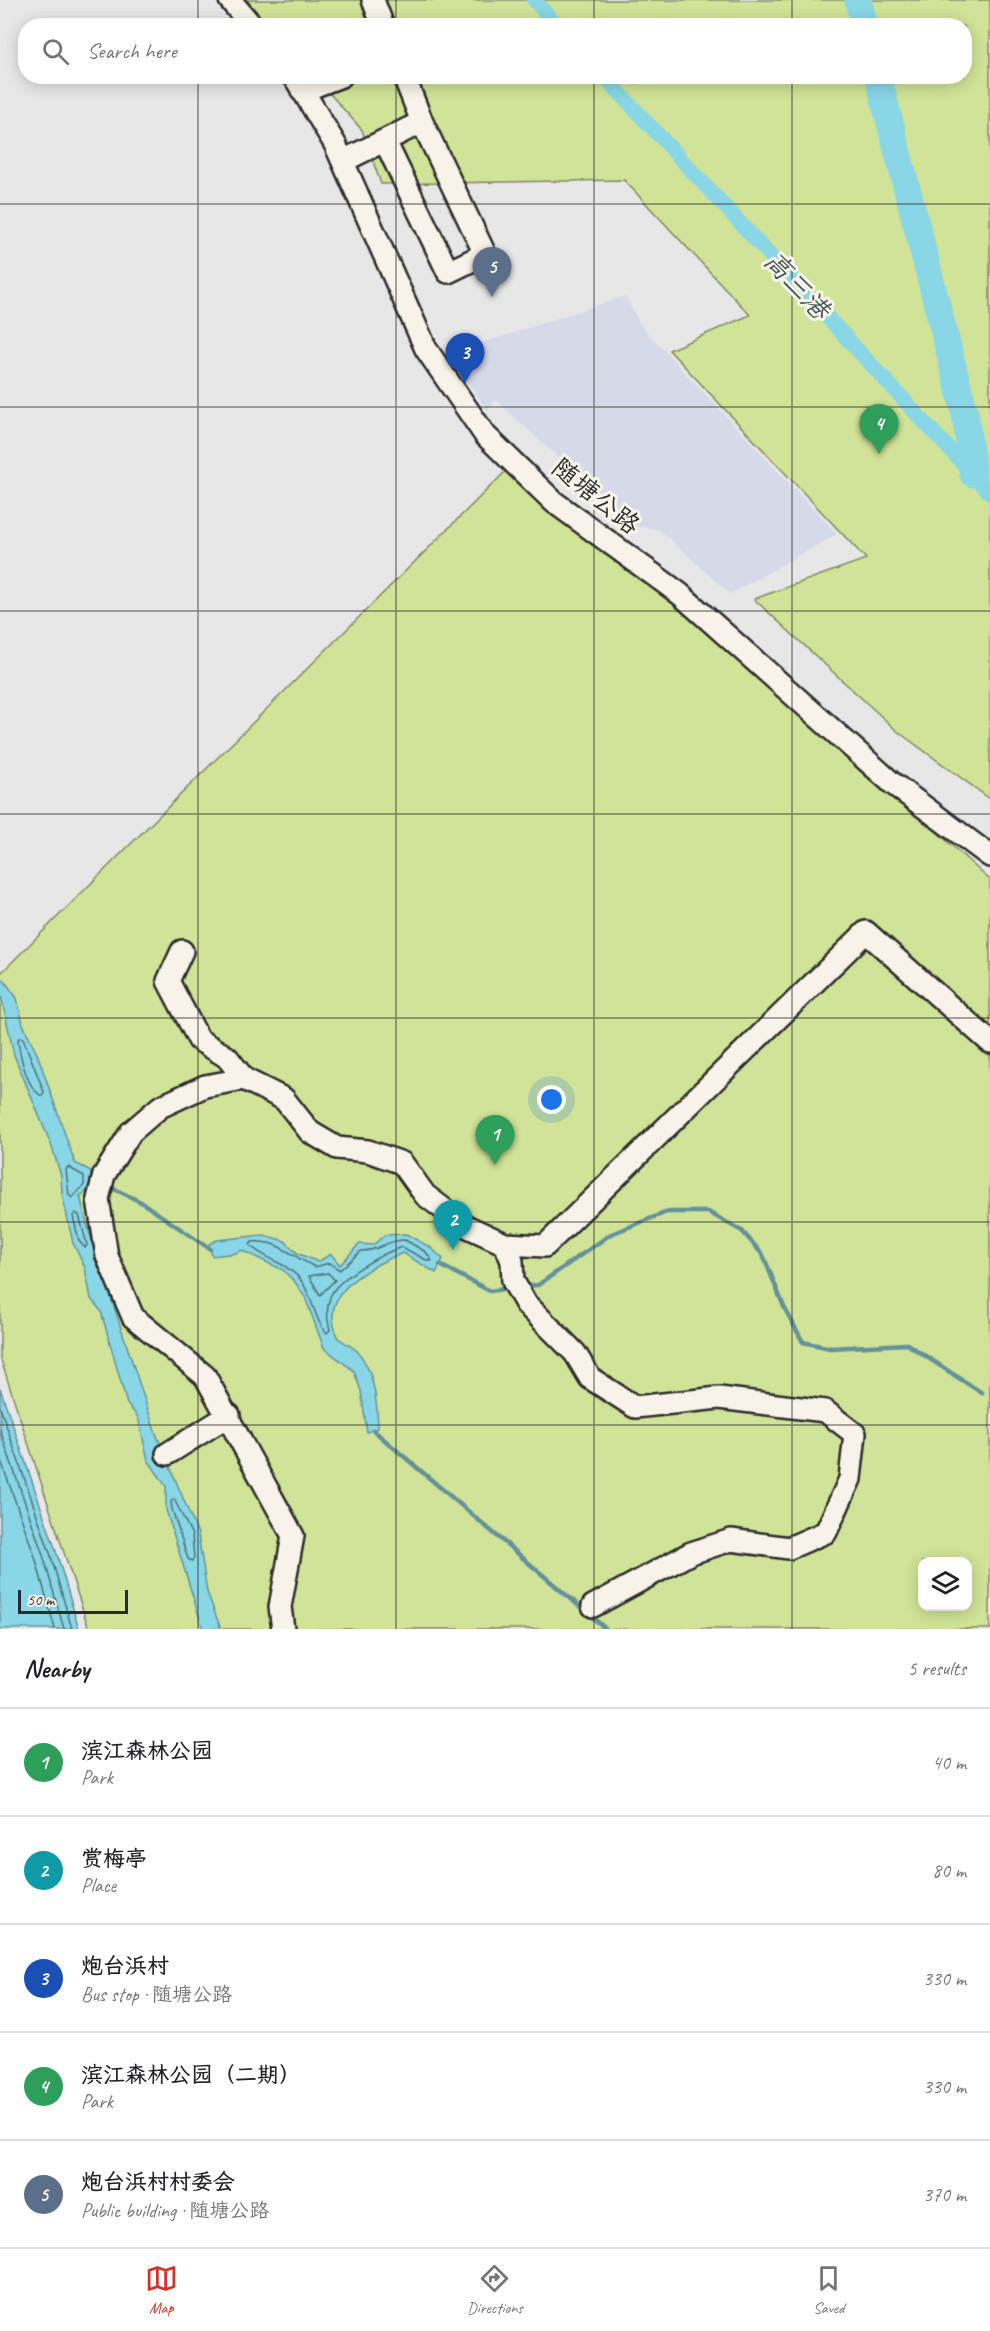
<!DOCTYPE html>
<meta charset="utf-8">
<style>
:root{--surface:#fff;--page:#f6f6f6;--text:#202124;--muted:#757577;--line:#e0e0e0;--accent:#d93025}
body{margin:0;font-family:Caveat,"LXGW WenKai TC",sans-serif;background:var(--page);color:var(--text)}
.controls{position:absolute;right:18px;bottom:18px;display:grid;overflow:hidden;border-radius:12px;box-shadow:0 3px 15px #0003}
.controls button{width:54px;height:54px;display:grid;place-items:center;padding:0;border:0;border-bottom:2px solid var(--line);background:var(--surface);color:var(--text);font:30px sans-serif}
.scale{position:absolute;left:18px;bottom:15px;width:110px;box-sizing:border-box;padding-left:6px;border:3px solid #2b2b2b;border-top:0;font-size:16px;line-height:21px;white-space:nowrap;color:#2b2b2b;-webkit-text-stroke:4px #f7f3e8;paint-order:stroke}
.you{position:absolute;left:552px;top:1100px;width:21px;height:21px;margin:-15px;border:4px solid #fff;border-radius:50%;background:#1a73e8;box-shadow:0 0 0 9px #1a73e833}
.badge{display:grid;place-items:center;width:39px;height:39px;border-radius:50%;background:var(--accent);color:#fff;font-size:20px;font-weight:700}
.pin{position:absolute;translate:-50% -50px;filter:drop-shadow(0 2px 3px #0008)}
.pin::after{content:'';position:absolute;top:32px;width:21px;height:18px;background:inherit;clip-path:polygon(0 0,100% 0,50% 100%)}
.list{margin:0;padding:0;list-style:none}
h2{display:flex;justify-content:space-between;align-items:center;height:78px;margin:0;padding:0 24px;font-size:26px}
h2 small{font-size:20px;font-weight:400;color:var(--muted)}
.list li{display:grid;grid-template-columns:39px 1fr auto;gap:18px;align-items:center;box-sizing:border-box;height:108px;padding:0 24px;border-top:2px solid var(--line)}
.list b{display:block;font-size:22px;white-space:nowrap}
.list p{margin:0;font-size:20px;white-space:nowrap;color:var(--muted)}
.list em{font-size:20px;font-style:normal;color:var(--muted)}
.icon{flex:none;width:33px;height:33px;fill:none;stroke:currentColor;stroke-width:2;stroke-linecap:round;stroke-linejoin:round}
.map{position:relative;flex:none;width:990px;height:1629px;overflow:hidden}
.search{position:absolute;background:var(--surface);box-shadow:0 3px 15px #0003;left:18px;right:18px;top:18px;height:66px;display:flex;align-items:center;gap:15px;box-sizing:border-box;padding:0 21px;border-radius:24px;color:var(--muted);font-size:22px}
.sheet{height:618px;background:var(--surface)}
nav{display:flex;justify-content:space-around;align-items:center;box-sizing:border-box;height:84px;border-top:2px solid var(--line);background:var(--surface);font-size:16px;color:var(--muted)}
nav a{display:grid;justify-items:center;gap:3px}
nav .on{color:var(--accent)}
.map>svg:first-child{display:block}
.built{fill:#d6d9e8}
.green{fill:#d1e397;stroke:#7e8761;stroke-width:1.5;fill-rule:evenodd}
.water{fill:#88d6e6;stroke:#63929b;stroke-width:1.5}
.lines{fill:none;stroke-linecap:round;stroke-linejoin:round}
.shore{stroke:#506f76;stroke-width:1.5}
.stream{stroke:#63929b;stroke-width:4.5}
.canal{stroke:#88d6e6;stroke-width:15}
.river{stroke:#88d6e6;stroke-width:27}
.minor-casing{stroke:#2b2b2b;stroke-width:26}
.minor{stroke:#f7f3e8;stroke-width:21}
.grid{fill:none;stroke:#2b2b2b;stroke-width:1.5;stroke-opacity:0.55}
.labels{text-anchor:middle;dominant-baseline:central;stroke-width:6;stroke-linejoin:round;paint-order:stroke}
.street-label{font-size:26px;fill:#2b2b2b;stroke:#f7f3e8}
.water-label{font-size:27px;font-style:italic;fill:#42565a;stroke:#f7f3e8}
</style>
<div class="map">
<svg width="990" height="1629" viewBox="0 0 990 1629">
<rect width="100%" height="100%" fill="#e8e7e8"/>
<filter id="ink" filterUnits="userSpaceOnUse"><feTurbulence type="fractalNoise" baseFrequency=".0167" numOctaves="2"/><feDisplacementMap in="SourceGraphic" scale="12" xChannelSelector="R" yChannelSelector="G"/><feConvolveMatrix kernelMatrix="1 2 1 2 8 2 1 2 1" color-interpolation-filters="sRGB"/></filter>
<g filter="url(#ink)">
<!-- built -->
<path class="built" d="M 625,296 L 641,326 L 837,534 L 730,594 L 660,530 L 631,525 L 496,400 L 488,411 L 448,354 Z"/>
<!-- green -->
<path class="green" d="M 247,0 L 990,0 L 990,799 L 897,731 L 754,599 L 866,559 L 669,350 L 750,315 L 624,180 L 381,184 L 362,130 L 315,77 L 964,76 L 964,26 L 269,26 Z
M 509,468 L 630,555 L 990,880 L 990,1629 L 89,1629 L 0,1357 L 0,974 ZM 922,1562 L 968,1562 L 968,1606 L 922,1606 Z"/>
<!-- water -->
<path class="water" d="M 3,979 L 17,998 L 23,1024 L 38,1056 L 75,1163 L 91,1171 L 90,1189 L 80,1196 L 88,1228 L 155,1431 L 198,1534 L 207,1592 L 221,1629 L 203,1629 L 166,1510 L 166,1486 L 148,1460 L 138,1417 L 127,1404 L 101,1311 L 91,1299 L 85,1268 L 73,1243 L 62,1194 L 61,1176 L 52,1147 L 14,1055 L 0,991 L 0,980 Z
M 406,1234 L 430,1247 L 443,1259 L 436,1273 L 403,1253 C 379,1262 333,1285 333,1315 C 332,1322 336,1330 337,1337 C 343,1342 352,1346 357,1351 C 375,1371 377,1403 378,1428 L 367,1432 L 361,1391 L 354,1371 L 324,1348 L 305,1297 L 295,1282 L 283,1270 L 241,1250 L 237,1253 L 212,1256 L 209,1244 L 217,1240 L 264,1235 L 285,1241 L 297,1253 L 318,1262 L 331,1254 L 340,1265 L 359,1244 L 373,1245 L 385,1235 Z
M 0,1388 L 56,1551 L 79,1629 L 0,1629 Z"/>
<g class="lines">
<!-- shore -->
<path class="shore" d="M 20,1037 L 23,1038 L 44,1092 L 42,1096 C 27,1089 20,1056 18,1040 Z
M 68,1167 L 84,1176 L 84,1185 L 72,1198 L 69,1195 L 66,1170 Z
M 75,1213 L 79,1215 L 87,1245 L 85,1248 L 79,1241 L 73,1216 Z
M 405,1240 L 426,1252 L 432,1261 L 428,1261 L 402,1247 C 383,1253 337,1278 330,1297 C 326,1309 327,1318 330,1330 L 327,1333 C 315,1323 312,1293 300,1279 C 286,1262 262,1258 250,1245 L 252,1242 C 280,1240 292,1257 315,1267 L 329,1263 L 340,1270 L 361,1251 C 382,1251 384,1240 405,1240 Z
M 328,1273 L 335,1280 L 320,1295 L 309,1276 Z
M 0,1407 L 50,1553 L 72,1629
M 0,1430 L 43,1555 L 64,1629
M 0,1458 L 35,1557 L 55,1629
M 174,1499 L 192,1535 L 194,1558 L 192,1561 L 188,1559 L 172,1509 L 171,1501 Z"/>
<!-- stream -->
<path class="stream" d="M 108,1186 L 141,1202 L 210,1249
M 440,1265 L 490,1291 L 510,1288
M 525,1286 L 538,1285 L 611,1234 L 667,1212 L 708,1212 L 742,1231 L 763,1255 L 784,1307 L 803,1342 L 830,1348 L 907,1344 L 982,1393
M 373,1430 L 606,1629"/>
<!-- canal -->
<path class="canal" d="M 534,0 L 557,26
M 604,76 L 990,493"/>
<!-- river -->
<path class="river" d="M 858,0 L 865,26
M 878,76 L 965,413 L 973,474"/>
<!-- minor casing -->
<g class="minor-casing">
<path id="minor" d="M 230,0 L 252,26
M 373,0 L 383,26
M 294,76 L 335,144 L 426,349 L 485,435 L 554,502 L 680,594 L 892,783 L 990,856
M 404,76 L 422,122
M 302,91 L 341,76
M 343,161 L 422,122 L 485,254 L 448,272 L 385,141
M 182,951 L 168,981 L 199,1040 L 227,1057 L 244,1079
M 505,1244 L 545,1246 L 866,932 L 990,1042
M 167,1454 L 229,1415
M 283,1629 L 280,1607 L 293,1536 L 205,1376 L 133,1317 L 107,1256 L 98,1199 L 104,1175 L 131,1132 L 160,1107 L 205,1086 L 244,1079 L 284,1099 L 310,1132 L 337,1148 L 368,1151 L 402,1163 L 425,1195 L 466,1226 L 505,1244 L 512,1261 L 513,1281 L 526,1304 L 575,1353 L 590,1378 L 635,1407 L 719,1398 L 825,1411 L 855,1434 L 850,1479 L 826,1532 L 789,1548 L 731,1540 L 691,1553 L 593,1606"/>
</g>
<!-- minor -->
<use href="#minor" class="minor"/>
</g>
</g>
<!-- grid -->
<path class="grid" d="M 198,0 L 198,26M 396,0 L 396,26M 594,0 L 594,26M 792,0 L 792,26M 198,76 L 198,1629M 396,76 L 396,1629M 594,76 L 594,1629M 792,76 L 792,1629M 0,204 L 990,204M 0,407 L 990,407M 0,611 L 990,611M 0,814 L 990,814M 0,1018 L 990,1018M 0,1222 L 990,1222M 0,1425 L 990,1425"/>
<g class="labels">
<!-- street labels -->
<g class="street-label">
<text transform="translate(596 496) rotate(39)">随塘公路</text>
</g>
<!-- water labels -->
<g class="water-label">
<text transform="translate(797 285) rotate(47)">高三港</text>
</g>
</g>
</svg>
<div class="controls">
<button><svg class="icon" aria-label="layers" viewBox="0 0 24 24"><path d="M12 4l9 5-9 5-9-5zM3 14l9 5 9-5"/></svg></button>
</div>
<div class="scale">50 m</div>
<div class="you"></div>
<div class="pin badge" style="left:495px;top:1165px;background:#2e9e5b">1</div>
<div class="pin badge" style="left:453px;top:1250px;background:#0f9aa8">2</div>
<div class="pin badge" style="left:465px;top:383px;background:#1a4fb4">3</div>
<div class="pin badge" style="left:879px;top:454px;background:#2e9e5b">4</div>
<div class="pin badge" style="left:492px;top:297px;background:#5c6f8a">5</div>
<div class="search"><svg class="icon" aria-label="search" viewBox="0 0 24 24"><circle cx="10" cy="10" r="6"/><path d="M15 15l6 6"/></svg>Search here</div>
</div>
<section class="sheet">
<h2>Nearby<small>5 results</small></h2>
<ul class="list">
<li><span class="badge" style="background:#2e9e5b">1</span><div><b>滨江森林公园</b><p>Park</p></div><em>40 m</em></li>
<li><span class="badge" style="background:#0f9aa8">2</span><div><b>赏梅亭</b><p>Place</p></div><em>80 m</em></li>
<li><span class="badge" style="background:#1a4fb4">3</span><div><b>炮台浜村</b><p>Bus stop · 随塘公路</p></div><em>330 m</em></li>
<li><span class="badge" style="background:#2e9e5b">4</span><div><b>滨江森林公园（二期）</b><p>Park</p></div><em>330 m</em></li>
<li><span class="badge" style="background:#5c6f8a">5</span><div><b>炮台浜村村委会</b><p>Public building · 随塘公路</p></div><em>370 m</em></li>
</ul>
</section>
<nav>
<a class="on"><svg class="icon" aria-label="map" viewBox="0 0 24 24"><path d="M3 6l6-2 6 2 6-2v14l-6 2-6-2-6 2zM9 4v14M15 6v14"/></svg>Map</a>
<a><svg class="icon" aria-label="directions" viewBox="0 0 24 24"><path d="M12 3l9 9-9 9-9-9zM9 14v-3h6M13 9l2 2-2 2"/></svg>Directions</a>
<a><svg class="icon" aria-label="saved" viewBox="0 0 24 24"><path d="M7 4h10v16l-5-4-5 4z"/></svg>Saved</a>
</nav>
